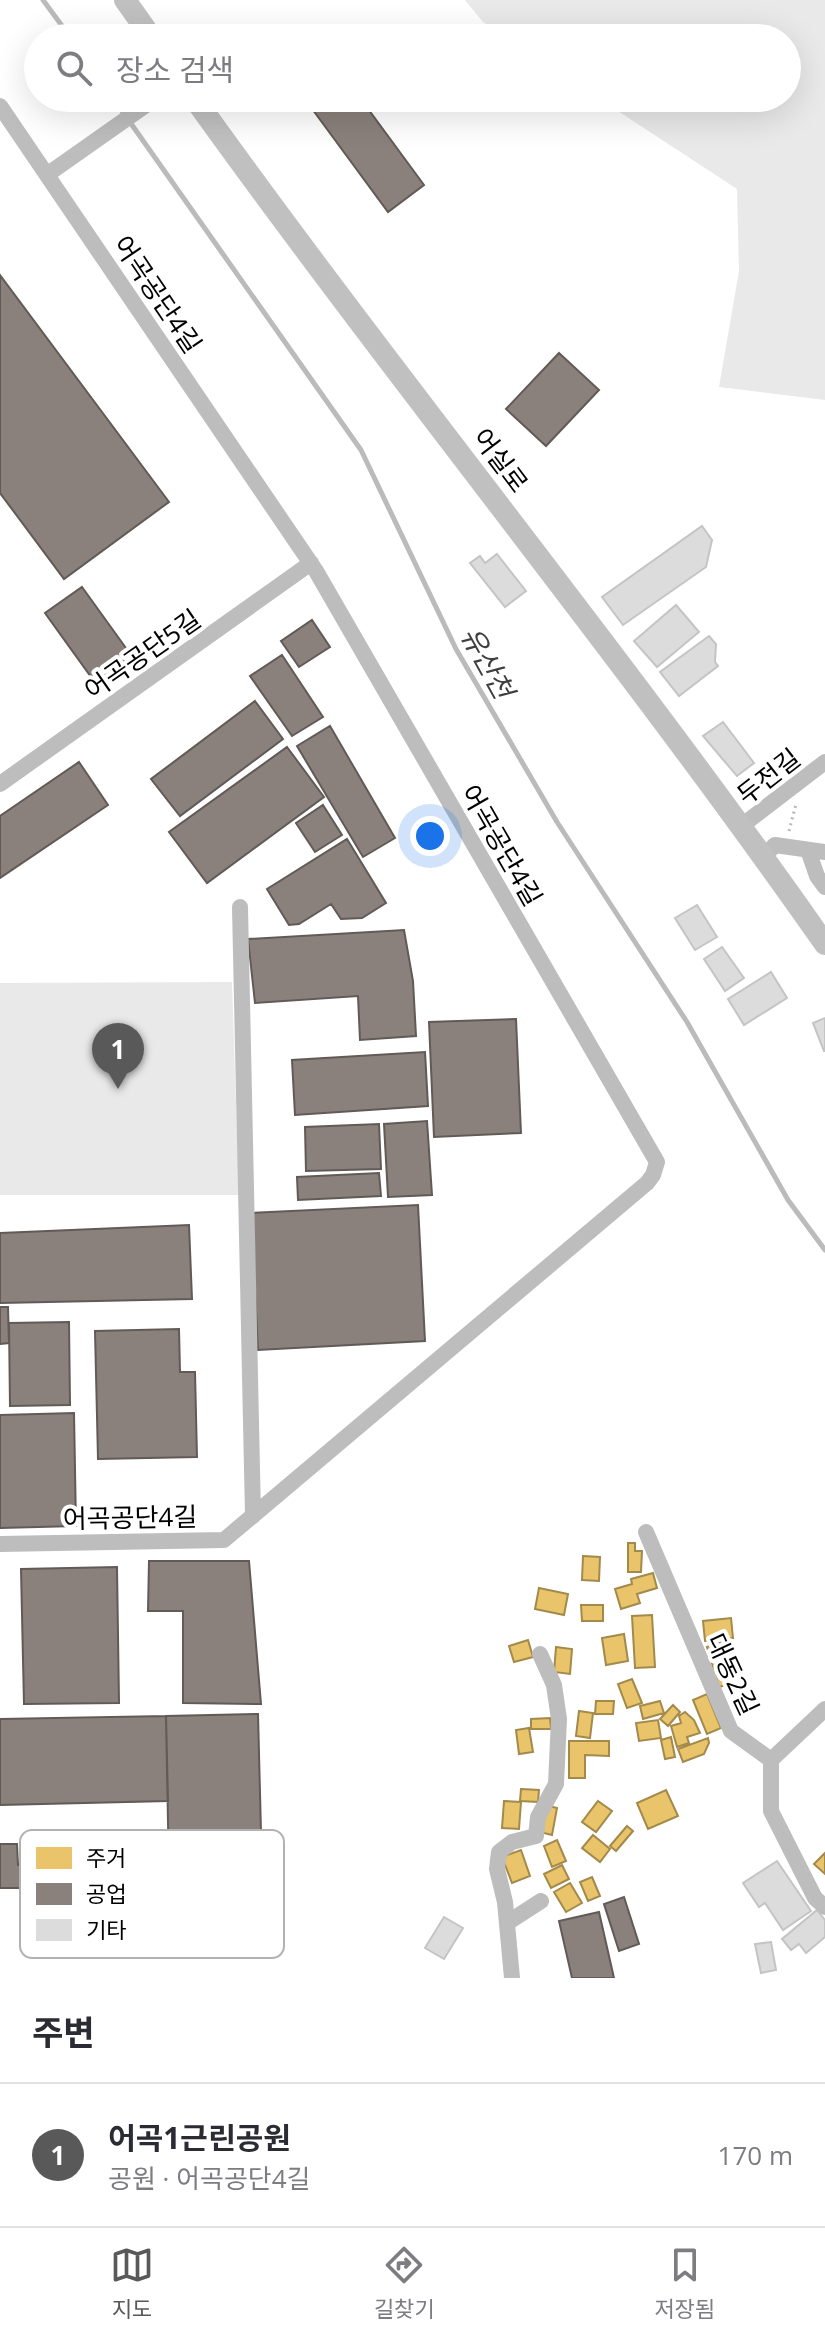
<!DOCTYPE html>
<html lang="ko">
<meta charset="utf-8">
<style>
:root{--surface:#fff;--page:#f2f2f3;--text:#2b2b33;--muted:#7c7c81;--line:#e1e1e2;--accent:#595959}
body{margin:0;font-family:"Open Sans","Noto Sans KR",sans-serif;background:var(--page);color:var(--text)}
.you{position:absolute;left:430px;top:836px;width:28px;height:28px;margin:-20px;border:6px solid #fff;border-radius:50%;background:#1a73e8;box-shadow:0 0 0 12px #1a73e833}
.badge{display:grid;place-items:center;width:52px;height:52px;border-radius:50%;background:var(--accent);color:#fff;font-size:26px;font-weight:700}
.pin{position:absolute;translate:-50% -66px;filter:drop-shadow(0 2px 4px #0008)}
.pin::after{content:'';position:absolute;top:42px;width:28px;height:24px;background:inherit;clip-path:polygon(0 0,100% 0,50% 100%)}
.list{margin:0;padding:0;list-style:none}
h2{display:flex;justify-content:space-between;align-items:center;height:104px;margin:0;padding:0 32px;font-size:34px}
h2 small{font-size:26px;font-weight:400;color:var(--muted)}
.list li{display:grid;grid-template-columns:52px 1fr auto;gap:24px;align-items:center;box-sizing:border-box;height:144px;padding:0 32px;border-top:2px solid var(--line)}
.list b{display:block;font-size:30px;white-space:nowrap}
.list p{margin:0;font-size:26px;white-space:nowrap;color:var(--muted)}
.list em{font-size:26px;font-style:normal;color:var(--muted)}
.icon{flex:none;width:44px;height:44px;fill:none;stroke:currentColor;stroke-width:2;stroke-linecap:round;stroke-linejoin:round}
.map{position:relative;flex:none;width:825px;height:1978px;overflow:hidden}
.search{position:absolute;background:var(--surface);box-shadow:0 8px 32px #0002;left:24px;right:24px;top:24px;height:88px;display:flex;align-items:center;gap:20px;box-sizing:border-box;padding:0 28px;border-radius:44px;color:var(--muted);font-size:30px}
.sheet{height:248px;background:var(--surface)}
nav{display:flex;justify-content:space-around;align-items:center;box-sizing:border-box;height:112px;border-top:2px solid var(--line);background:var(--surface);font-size:22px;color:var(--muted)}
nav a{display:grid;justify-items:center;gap:4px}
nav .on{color:var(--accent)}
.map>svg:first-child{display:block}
.green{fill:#e9e9e9}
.homes{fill:#e9c46a;stroke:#a3894a;stroke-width:2}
.industry{fill:#8a817c;stroke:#615a57;stroke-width:2}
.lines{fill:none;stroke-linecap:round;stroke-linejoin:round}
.stream{stroke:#bbb;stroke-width:5}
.building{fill:#dcdcdc;stroke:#c4c4c4;stroke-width:2}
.path{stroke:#b8b8b8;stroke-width:3;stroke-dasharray:2 4;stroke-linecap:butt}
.minor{stroke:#bdbdbd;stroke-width:16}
.secondary{stroke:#c0c0c0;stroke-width:22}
.labels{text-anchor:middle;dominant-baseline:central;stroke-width:8;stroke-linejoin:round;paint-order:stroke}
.street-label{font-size:26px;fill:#000;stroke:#fff}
.water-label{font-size:28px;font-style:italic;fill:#3f3f3f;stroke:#fff}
.key{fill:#fff;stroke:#b2b2b2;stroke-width:2}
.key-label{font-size:22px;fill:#000}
</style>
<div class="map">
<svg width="825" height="1978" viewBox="0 0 825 1978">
<rect width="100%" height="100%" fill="#fff"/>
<!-- green -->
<path class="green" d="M 465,0 L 825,0 L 825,400 L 719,387 L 739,271 L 737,189 L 598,98 L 787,98 L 787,38 L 508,38 L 483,22 Z
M 232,982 L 239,1195 L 0,1195 L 0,983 Z"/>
<!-- homes -->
<path class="homes" d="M 628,1543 L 635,1543 L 635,1551 L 642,1551 L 641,1572 L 628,1572 Z
M 583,1556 L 600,1557 L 599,1581 L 582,1580 Z
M 653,1573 L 657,1588 L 637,1594 L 640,1603 L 621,1609 L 615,1589 L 632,1584 L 631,1579 Z
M 539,1588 L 568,1594 L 564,1615 L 535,1609 Z
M 581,1605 L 603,1605 L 603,1621 L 582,1621 Z
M 652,1615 L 655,1667 L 635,1668 L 632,1616 Z
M 731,1618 L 733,1638 L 705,1641 L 703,1621 Z
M 624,1634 L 628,1661 L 606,1665 L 602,1638 Z
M 528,1640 L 533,1657 L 514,1662 L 509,1646 Z
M 729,1640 L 735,1664 L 728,1666 L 733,1683 L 719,1687 L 707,1647 Z
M 556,1647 L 572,1649 L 570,1674 L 554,1672 Z
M 632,1679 L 642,1703 L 627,1708 L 618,1684 Z
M 707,1694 L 721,1728 L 707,1734 L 693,1700 Z
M 596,1701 L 614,1701 L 613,1714 L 595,1714 Z
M 660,1701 L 664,1713 L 643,1719 L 640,1706 Z
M 673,1705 L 680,1712 L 668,1726 L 660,1719 Z
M 579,1711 L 593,1713 L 590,1738 L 576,1736 Z
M 685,1712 L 694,1720 L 700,1733 L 687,1737 L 689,1743 L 677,1747 L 671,1726 L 681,1723 L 679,1716 Z
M 550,1718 L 551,1729 L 531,1729 L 531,1719 Z
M 658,1720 L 661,1738 L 639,1741 L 636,1723 Z
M 529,1728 L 533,1752 L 519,1754 L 516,1730 Z
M 671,1737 L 675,1757 L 665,1759 L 661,1740 Z
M 708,1738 L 709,1743 L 704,1754 L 683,1762 L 678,1749 Z
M 569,1741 L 609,1741 L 609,1756 L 585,1755 L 585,1778 L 569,1778 Z
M 521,1789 L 539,1790 L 538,1802 L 520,1801 Z
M 666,1790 L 678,1816 L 648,1829 L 637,1803 Z
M 504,1801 L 521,1802 L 519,1829 L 502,1828 Z
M 598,1801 L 612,1811 L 596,1832 L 582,1822 Z
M 545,1805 L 557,1808 L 552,1835 L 540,1832 Z
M 627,1826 L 633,1831 L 616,1851 L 610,1846 Z
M 593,1835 L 610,1849 L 600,1862 L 582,1848 Z
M 557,1840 L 566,1861 L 552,1867 L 544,1846 Z
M 521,1850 L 530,1876 L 512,1883 L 502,1857 Z
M 825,1853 L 825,1874 L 814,1864 Z
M 562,1865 L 569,1879 L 551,1888 L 544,1874 Z
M 592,1877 L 600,1896 L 588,1901 L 580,1882 Z
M 570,1883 L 582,1903 L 566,1912 L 554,1892 Z"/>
<!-- industry -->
<path class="industry" d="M 320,98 L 360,98 L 424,185 L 388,212 L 310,106 Z
M 0,275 L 169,502 L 64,579 L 0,493 Z
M 559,353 L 599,390 L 546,446 L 506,409 Z
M 82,587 L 136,662 L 99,688 L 45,613 Z
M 312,620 L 330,647 L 299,667 L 281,641 Z
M 282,655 L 323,717 L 292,736 L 250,676 Z
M 255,701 L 283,739 L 180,816 L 151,779 Z
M 330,726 L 395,838 L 363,857 L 297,746 Z
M 287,747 L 324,797 L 207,883 L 169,832 Z
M 79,762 L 108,805 L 0,878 L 0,816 Z
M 323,805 L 342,835 L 315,852 L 296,823 Z
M 347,839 L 386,903 L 362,918 L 341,919 L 331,904 L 299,924 L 289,925 L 267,889 Z
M 404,930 L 413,981 L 416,1036 L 360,1040 L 358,996 L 255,1003 L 248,939 Z
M 516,1019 L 521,1133 L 434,1137 L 429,1022 Z
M 425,1052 L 428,1106 L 295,1115 L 292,1060 Z
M 427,1121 L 432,1195 L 388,1197 L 384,1124 Z
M 379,1124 L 381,1169 L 306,1171 L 305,1127 Z
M 379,1173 L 381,1196 L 298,1200 L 297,1177 Z
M 418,1205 L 425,1341 L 258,1350 L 251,1213 Z
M 189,1225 L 192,1299 L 0,1303 L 0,1233 Z
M 0,1307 L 8,1307 L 9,1343 L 0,1344 Z
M 69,1322 L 70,1405 L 10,1406 L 9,1323 Z
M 179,1329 L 180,1372 L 195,1372 L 197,1457 L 98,1459 L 95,1331 Z
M 74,1413 L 76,1526 L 0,1528 L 0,1415 Z
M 149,1561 L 249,1561 L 261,1704 L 183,1703 L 183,1611 L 148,1611 Z
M 117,1567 L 119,1703 L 24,1704 L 21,1569 Z
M 258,1714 L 262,1872 L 169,1875 L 166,1716 Z
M 166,1716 L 168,1801 L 0,1805 L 0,1719 Z
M 0,1844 L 17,1844 L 18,1865 L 28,1864 L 29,1888 L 0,1888 Z
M 624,1897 L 639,1944 L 619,1951 L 604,1904 Z
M 599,1912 L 614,1978 L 572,1978 L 559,1921 Z"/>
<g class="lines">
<!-- stream -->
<path class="stream" d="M 43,0 L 71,38
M 113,98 L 361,450 L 456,649 L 557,822 L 687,1022 L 788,1200 L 825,1250"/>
</g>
<!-- building -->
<path class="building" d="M 702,526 L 712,540 L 706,567 L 623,625 L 602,597 Z
M 497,554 L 526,591 L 505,607 L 470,563 L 480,556 L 485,563 Z
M 676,605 L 699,632 L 657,667 L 634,641 Z
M 709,636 L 716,644 L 715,662 L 718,666 L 679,696 L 660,672 Z
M 723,722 L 754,763 L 737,776 L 703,736 Z
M 697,905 L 717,937 L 695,950 L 675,918 Z
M 722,947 L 744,978 L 725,991 L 704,959 Z
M 771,972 L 787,998 L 744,1025 L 728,999 Z
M 825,1018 L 825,1051 L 824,1051 L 813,1023 Z
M 777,1861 L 811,1911 L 783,1930 L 765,1903 L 759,1907 L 743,1883 Z
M 817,1910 L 825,1920 L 825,1937 L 806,1953 L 799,1944 L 791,1950 L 782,1939 Z
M 444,1917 L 463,1928 L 444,1959 L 425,1948 Z
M 771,1942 L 776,1970 L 761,1973 L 755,1944 Z"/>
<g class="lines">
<!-- path -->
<path class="path" d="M 739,792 L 748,796 L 758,792
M 789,831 L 796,804"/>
<!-- minor -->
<path class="minor" d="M 0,106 L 316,571 L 657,1162 L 653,1175 L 647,1183 L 224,1540 L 0,1544
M 48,174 L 156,98
M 0,784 L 311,563
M 740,827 L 825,762
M 808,850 L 817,876 L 825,887
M 763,857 L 775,845 L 825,852
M 240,907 L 253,1516
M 646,1532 L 731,1731 L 771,1760
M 771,1760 L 771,1811 L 815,1898 L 825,1907
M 771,1760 L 825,1709
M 507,1923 L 541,1901
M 512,1978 L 505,1902 L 497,1869 L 499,1852 L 512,1842 L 536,1836 L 538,1817 L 556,1784 L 559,1719 L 554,1685 L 540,1654"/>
<!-- secondary -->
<path class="secondary" d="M 125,0 L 152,38
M 194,98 C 399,384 623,656 825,944"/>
</g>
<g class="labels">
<!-- street labels -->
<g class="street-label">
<text transform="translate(158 294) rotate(56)">어곡공단4길</text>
<text transform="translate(501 460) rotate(53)">어실로</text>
<text transform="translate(142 654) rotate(-35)">어곡공단5길</text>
<text transform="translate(768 776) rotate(-38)">두전길</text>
<text transform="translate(502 845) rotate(60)">어곡공단4길</text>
<text transform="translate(130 1517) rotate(-1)">어곡공단4길</text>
<text transform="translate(733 1674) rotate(65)">대동2길</text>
</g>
<!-- water labels -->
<g class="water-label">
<text transform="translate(488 662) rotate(61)">유산천</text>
</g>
</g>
<!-- legend -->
<rect x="20" y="1830" width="264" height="128" rx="12" class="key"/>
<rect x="36" y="1847" width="36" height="22" fill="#e9c46a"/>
<rect x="36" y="1883" width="36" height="22" fill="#8a817c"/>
<rect x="36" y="1919" width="36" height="22" fill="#dcdcdc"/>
<g class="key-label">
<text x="86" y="1866">주거</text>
<text x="86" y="1902">공업</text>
<text x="86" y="1938">기타</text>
</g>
</svg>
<div class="you"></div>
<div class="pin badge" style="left:118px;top:1089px">1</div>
<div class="search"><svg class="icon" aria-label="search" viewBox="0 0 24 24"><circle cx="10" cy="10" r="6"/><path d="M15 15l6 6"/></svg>장소 검색</div>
</div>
<section class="sheet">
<h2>주변<small></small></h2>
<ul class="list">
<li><span class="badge">1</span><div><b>어곡1근린공원</b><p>공원 · 어곡공단4길</p></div><em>170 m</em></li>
</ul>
</section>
<nav>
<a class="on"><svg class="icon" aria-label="map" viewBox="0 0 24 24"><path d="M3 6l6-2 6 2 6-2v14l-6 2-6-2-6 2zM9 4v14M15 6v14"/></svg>지도</a>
<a><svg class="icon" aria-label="directions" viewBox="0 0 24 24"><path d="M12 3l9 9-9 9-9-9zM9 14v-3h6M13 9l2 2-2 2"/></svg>길찾기</a>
<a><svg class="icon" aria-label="saved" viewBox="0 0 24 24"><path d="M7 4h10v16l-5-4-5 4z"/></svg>저장됨</a>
</nav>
